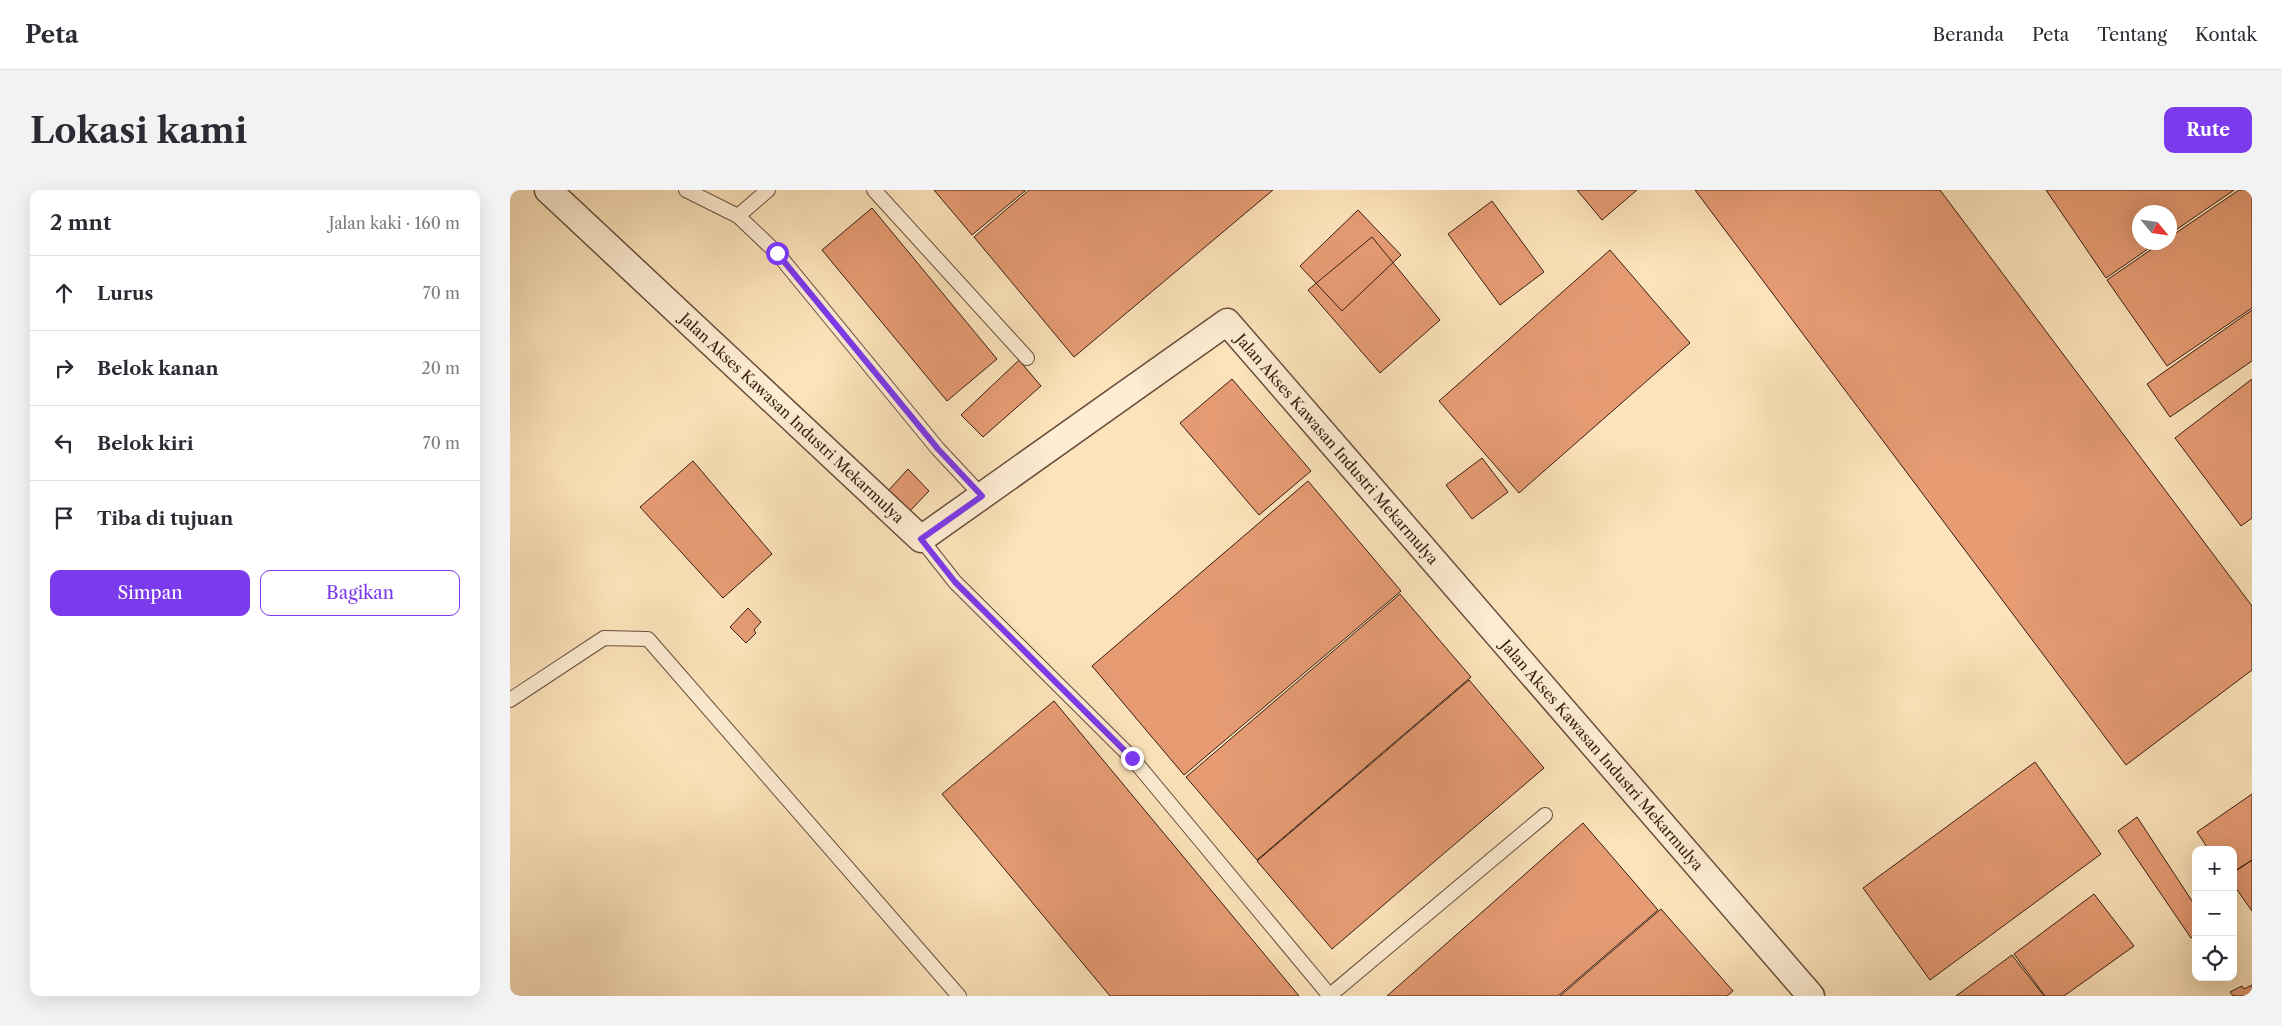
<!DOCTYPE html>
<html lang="id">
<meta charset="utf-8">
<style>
:root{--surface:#fff;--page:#f2f2f3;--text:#2b2b33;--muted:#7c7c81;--line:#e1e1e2;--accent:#7c3aed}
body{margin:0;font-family:"Libre Caslon Text",serif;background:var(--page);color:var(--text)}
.controls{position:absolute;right:15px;bottom:15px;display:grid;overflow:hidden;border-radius:10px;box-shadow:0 5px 20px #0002}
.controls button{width:45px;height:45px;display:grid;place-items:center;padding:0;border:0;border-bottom:1px solid var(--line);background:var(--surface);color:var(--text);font:25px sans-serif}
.compass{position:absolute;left:1622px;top:15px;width:45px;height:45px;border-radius:50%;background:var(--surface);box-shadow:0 5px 20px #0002;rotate:119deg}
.stop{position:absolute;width:15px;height:15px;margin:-11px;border:4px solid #7c3aed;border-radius:50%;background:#fff}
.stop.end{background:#7c3aed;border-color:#fff;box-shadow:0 1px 5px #0008}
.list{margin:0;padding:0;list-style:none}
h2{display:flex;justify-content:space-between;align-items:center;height:65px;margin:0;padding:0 20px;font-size:21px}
h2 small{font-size:16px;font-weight:400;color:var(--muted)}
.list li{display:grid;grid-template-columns:32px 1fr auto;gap:15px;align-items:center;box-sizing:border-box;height:75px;padding:0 20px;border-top:1px solid var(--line)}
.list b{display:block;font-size:19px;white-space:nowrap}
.list em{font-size:16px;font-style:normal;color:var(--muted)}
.actions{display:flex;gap:10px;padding:15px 20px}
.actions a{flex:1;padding:11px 0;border:1px solid var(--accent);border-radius:10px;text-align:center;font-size:18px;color:var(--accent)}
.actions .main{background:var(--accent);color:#fff}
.icon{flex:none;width:28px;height:28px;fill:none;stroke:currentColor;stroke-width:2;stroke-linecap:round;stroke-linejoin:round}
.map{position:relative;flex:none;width:1742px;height:806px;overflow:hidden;border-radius:10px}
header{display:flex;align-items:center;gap:30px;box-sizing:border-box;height:70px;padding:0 25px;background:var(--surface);border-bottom:1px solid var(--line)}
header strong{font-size:24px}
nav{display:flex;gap:28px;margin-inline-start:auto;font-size:18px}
.intro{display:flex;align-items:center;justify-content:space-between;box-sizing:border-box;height:120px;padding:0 30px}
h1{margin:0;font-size:35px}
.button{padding:12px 22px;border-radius:10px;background:var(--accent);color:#fff;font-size:18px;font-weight:700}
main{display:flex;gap:30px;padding:0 30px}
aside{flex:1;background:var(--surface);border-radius:10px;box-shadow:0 5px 20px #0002}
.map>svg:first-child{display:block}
.building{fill:#e69b73;stroke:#361d11}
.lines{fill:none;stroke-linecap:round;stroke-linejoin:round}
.service-casing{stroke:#684e3c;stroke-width:16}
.minor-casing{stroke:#684e3c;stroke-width:29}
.service{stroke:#feedd3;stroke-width:14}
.minor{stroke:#feedd3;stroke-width:26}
.route{stroke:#7c3aed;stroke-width:6}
.labels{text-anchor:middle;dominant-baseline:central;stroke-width:4;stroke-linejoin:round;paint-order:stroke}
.street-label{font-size:15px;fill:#361d11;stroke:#feedd3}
</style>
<header>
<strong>Peta</strong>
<nav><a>Beranda</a><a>Peta</a><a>Tentang</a><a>Kontak</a></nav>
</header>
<div class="intro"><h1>Lokasi kami</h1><a class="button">Rute</a></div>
<main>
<aside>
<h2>2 mnt<small>Jalan kaki · 160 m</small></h2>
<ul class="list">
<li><svg class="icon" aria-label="ahead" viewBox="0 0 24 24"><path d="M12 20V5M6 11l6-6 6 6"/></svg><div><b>Lurus</b></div><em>70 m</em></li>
<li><svg class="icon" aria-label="right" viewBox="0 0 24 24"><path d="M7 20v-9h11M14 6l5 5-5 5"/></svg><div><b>Belok kanan</b></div><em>20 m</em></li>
<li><svg class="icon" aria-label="left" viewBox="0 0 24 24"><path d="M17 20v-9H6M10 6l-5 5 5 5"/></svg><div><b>Belok kiri</b></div><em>70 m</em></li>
<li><svg class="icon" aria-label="arrive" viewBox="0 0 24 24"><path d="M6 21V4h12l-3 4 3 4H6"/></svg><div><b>Tiba di tujuan</b></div></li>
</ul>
<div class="actions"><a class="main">Simpan</a><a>Bagikan</a></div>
</aside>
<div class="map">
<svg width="1742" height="806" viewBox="0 0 1742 806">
<rect width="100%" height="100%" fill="#fde3bb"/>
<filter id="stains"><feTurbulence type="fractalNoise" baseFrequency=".004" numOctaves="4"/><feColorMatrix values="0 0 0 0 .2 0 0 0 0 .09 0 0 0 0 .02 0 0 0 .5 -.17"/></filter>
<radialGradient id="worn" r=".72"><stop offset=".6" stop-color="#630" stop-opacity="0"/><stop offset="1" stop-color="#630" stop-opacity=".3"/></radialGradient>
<!-- building -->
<path class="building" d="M 424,0 L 516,0 L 462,45 Z
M 519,0 L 763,0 L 564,167 L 464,47 Z
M 1067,0 L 1127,0 L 1092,30 Z
M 1185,0 L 1430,0 L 1742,416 L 1742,480 L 1616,575 Z
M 1536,0 L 1724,0 L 1660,44 L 1660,22 L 1630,22 L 1630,52 L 1648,52 L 1596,88 Z
M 1729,0 L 1742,0 L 1742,118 L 1657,176 L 1597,90 L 1652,52 L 1660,52 L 1660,47 Z
M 982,11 L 1034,82 L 990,115 L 938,44 Z
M 362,18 L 487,169 L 437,211 L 312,60 Z
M 848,20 L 891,65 L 832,121 L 790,76 Z
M 862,47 L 930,130 L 870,183 L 798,100 Z
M 1100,60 L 1180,153 L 1009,303 L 929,211 Z
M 1742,120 L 1742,171 L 1660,227 L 1637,194 Z
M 509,170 L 531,196 L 473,247 L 451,225 Z
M 722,189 L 801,281 L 749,325 L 670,233 Z
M 1742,189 L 1742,328 L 1731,336 L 1665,248 Z
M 972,268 L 998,302 L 962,329 L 936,295 Z
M 183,271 L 262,364 L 213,408 L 130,317 Z
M 398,279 L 419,301 L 398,323 L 377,302 Z
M 798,291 L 891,401 L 674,585 L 582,476 Z
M 890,404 L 961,487 L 747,670 L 676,587 Z
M 238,418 L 251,432 L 244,440 L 246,443 L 236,453 L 220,437 Z
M 959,490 L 1034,578 L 822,759 L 747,671 Z
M 544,511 L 789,806 L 600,806 L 432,604 Z
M 1525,572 L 1591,664 L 1420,790 L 1353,698 Z
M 1742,604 L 1742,670 L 1723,682 L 1723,660 L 1699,660 L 1687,642 Z
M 1627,627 L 1686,717 L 1686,745 L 1681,748 L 1608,641 Z
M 1073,633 L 1148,720 L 1048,806 L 877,806 Z
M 1742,670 L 1742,721 L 1723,694 L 1723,683 Z
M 1584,704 L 1624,756 L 1554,806 L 1535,806 L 1504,764 Z
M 1151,719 L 1223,801 L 1217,806 L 1050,806 Z
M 1502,765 L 1534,806 L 1446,806 Z
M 1742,795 L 1742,806 L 1723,806 L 1720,802 L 1732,796 L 1734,799 Z"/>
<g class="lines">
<!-- service casing -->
<g class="service-casing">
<path id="service" d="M 176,0 L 228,26 L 267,63 L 428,259 L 472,306
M 364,0 L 517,168
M 228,26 L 258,0
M 411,349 L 445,392 L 622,568 L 820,806
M 0,510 L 94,448 L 138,449 L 449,806
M 819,806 L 1035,625"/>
</g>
<!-- minor casing -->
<g class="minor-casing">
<path id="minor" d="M 38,0 L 411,349 L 717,132 L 1301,806"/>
</g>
<!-- service -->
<use href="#service" class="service"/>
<!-- minor -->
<use href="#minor" class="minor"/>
</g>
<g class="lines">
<!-- route -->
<path class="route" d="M 267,63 L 428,259 L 472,306 L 411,349 L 445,392 L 622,568"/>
</g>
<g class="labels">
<!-- street labels -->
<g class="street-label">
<text transform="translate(282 228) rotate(43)">Jalan Akses Kawasan Industri Mekarmulya</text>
<text transform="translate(827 259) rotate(49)">Jalan Akses Kawasan Industri Mekarmulya</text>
<text transform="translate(1092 565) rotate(49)">Jalan Akses Kawasan Industri Mekarmulya</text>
</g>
</g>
<rect width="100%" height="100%" filter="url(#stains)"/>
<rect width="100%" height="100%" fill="url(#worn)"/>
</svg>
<div class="controls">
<button>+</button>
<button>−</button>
<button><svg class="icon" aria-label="locate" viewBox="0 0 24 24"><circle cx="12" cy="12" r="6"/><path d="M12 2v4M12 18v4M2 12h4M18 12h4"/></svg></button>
</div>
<svg class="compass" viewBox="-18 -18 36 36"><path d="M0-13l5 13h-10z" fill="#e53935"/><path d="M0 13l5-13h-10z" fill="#7c7c81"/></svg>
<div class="stop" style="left:267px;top:63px"></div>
<div class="stop end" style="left:622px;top:568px"></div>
</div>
</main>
